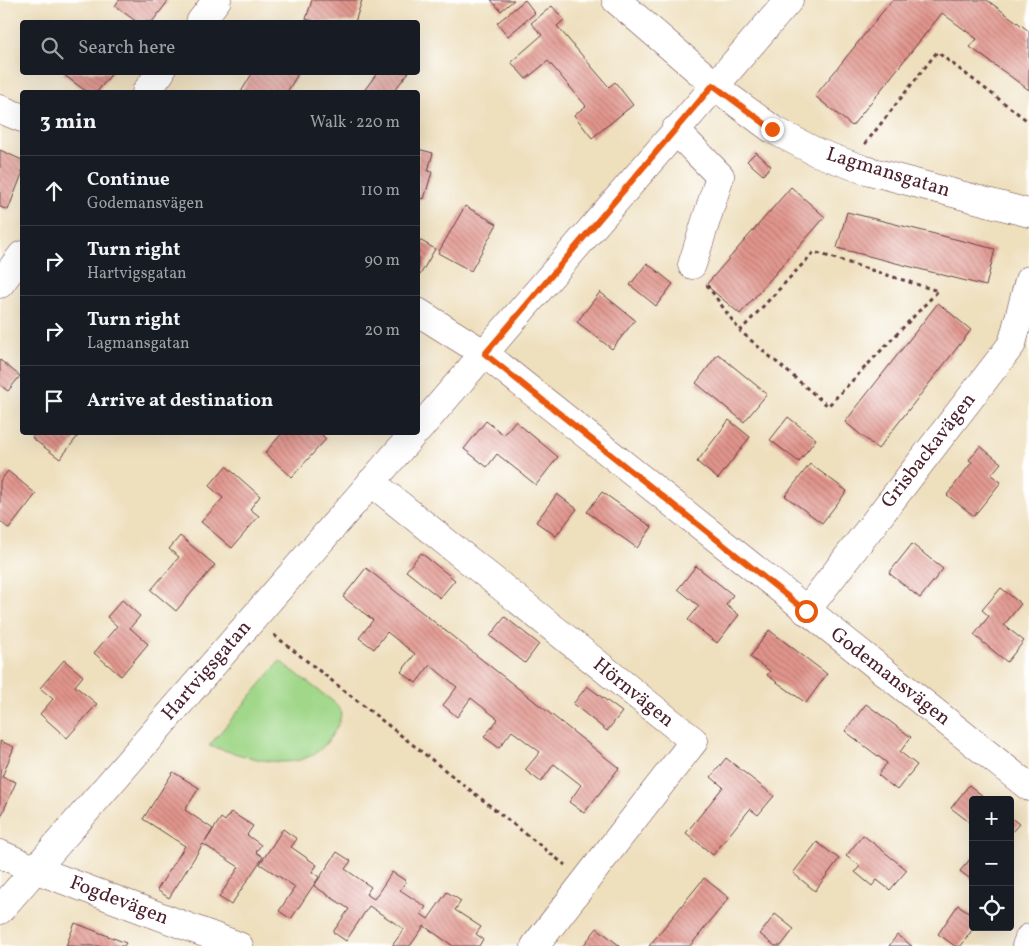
<!DOCTYPE html>
<meta charset="utf-8">
<style>
:root{--surface:#171b24;--page:#242831;--text:#f1f3f6;--muted:#9ea1a6;--line:#363941}
body{margin:0;font-family:Vollkorn,serif;background:var(--page);color:var(--text)}
.controls{position:absolute;right:15px;bottom:15px;display:grid;overflow:hidden;border-radius:5px;box-shadow:0 5px 20px #0002}
.controls button{width:45px;height:45px;display:grid;place-items:center;padding:0;border:0;border-bottom:1px solid var(--line);background:var(--surface);color:var(--text);font:25px sans-serif}
.stop{position:absolute;width:15px;height:15px;margin:-11px;border:4px solid #ea580c;border-radius:50%;background:#fff}
.stop.end{background:#ea580c;border-color:#fff;box-shadow:0 1px 5px #0008}
.list{margin:0;padding:0;list-style:none}
h2{display:flex;justify-content:space-between;align-items:center;height:65px;margin:0;padding:0 20px;font-size:21px}
h2 small{font-size:16px;font-weight:400;color:var(--muted)}
.list li{display:grid;grid-template-columns:32px 1fr auto;gap:15px;align-items:center;box-sizing:border-box;height:70px;padding:0 20px;border-top:1px solid var(--line)}
.list b{display:block;font-size:19px;white-space:nowrap}
.list p{margin:0;font-size:16px;white-space:nowrap;color:var(--muted)}
.list em{font-size:16px;font-style:normal;color:var(--muted)}
.icon{flex:none;width:28px;height:28px;fill:none;stroke:currentColor;stroke-width:2;stroke-linecap:round;stroke-linejoin:round}
.map{position:relative;flex:none;width:1029px;height:946px;overflow:hidden}
.search{position:absolute;background:var(--surface);box-shadow:0 5px 20px #0002;left:20px;top:20px;width:400px;height:55px;display:flex;align-items:center;gap:12px;box-sizing:border-box;padding:0 18px;border-radius:5px;color:var(--muted);font-size:19px}
.panel{position:absolute;background:var(--surface);box-shadow:0 5px 20px #0002;left:20px;top:90px;width:400px;height:345px;border-radius:5px}
.map>svg:first-child{display:block}
.green{fill:#a0d789;stroke:#757b5a}
.building{fill:url(#building-back-hatch)}
.lines{fill:none;stroke-linecap:round;stroke-linejoin:round}
.minor-casing{stroke:#633c41;stroke-width:29}
.path{stroke:#633c41;stroke-width:3;stroke-dasharray:4 4;stroke-linecap:butt}
.minor{stroke:#fff;stroke-width:28}
.route{stroke:#ea580c;stroke-width:6}
.labels{text-anchor:middle;dominant-baseline:central;stroke-width:4;stroke-linejoin:round;paint-order:stroke}
.street-label{font-size:20px;fill:#4a1f2b;stroke:#fff}
</style>
<div class="map">
<svg width="1029" height="946" viewBox="0 0 1029 946">
<defs>
<pattern id="building-back-hatch" width="6" height="6" patternUnits="userSpaceOnUse" patternTransform="scale(1.25)"><rect width="6" height="6" fill="#e1958c"/><path d="M-1 5l2 2M0 0l6 6M5-1l2 2" fill="none" stroke="#b87973"/></pattern>
</defs>
<rect width="100%" height="100%" fill="#fff"/>
<filter id="ink" filterUnits="userSpaceOnUse"><feTurbulence type="fractalNoise" baseFrequency=".02" numOctaves="2"/><feDisplacementMap in="SourceGraphic" scale="10" xChannelSelector="R" yChannelSelector="G"/><feConvolveMatrix kernelMatrix="1 2 1 2 8 2 1 2 1" color-interpolation-filters="sRGB"/></filter>
<filter id="wash" filterUnits="userSpaceOnUse"><feTurbulence type="fractalNoise" baseFrequency=".0096" numOctaves="4" result="noise"/><feDisplacementMap in="SourceGraphic" scale="20" xChannelSelector="R" yChannelSelector="G"/><feGaussianBlur stdDeviation="1.12" result="paint"/><feColorMatrix in="noise" values="0 0 0 0 0 0 0 0 0 0 0 0 0 0 0 0 0 1.4 0 .05"/><feComposite in="paint" operator="in"/></filter>
<g filter="url(#wash)">
<rect width="100%" height="100%" fill="#eedfbd"/>
<!-- green -->
<path class="green" d="M 280,661 L 335,703 L 341,711 C 341,722 336,729 330,738 C 302,780 248,756 209,746 Z"/>
<g id="blocks">
<!-- building -->
<path class="building" d="M 119,0 L 169,0 L 152,22 L 137,22 L 115,6 Z
M 312,0 L 362,0 L 355,22 L 316,22 L 306,19 Z
M 491,0 L 514,0 L 501,11 Z
M 525,0 L 535,13 L 508,36 L 497,23 Z
M 892,0 L 987,0 L 1029,31 L 1029,90 L 970,47 L 977,39 L 942,13 L 852,126 L 815,96 Z
M 552,6 L 564,20 L 557,26 L 609,87 L 615,82 L 633,105 L 592,138 L 574,115 L 586,106 L 548,61 L 526,79 L 511,62 L 542,35 L 531,23 Z
M 64,72 L 113,72 L 97,92 L 87,92 L 63,74 Z
M 253,72 L 296,72 L 298,74 L 287,92 L 241,92 Z
M 378,72 L 409,72 L 393,92 L 363,92 Z
M 418,149 L 433,153 L 428,171 L 432,172 L 424,199 L 420,198 L 418,206 Z
M 0,150 L 22,160 L 22,174 L 8,210 L 0,207 Z
M 756,152 L 771,166 L 763,175 L 747,161 Z
M 791,187 L 825,217 L 740,314 L 706,285 Z
M 465,206 L 497,224 L 471,271 L 438,253 Z
M 847,212 L 995,249 L 986,286 L 837,248 Z
M 418,239 L 435,249 L 420,275 L 418,274 Z
M 647,263 L 673,284 L 656,306 L 630,285 Z
M 600,292 L 635,320 L 612,349 L 577,322 Z
M 938,303 L 971,330 L 878,449 L 845,422 Z
M 718,354 L 767,394 L 744,422 L 696,383 Z
M 0,360 L 20,376 L 8,391 L 0,385 Z
M 788,417 L 816,439 L 799,462 L 770,440 Z
M 729,420 L 750,437 L 718,479 L 697,462 Z
M 486,421 L 504,435 L 515,421 L 558,457 L 536,485 L 497,454 L 487,467 L 464,449 Z
M 36,432 L 81,432 L 60,459 L 32,438 Z
M 283,432 L 319,432 L 326,439 L 292,477 L 265,453 Z
M 980,446 L 1001,463 L 991,475 L 1001,482 L 974,516 L 947,495 L 972,462 L 969,460 Z
M 810,464 L 847,491 L 822,523 L 785,496 Z
M 226,466 L 260,496 L 250,509 L 259,516 L 232,548 L 201,522 L 223,498 L 209,486 Z
M 8,471 L 36,494 L 9,529 L 0,521 L 0,481 Z
M 602,492 L 652,527 L 637,548 L 587,512 Z
M 557,494 L 577,509 L 556,536 L 536,522 Z
M 180,536 L 215,565 L 176,611 L 151,590 L 179,557 L 169,549 Z
M 912,544 L 943,569 L 920,598 L 889,573 Z
M 421,553 L 455,580 L 440,598 L 406,571 Z
M 696,566 L 733,595 L 726,605 L 739,615 L 717,643 L 688,620 L 699,606 L 678,589 Z
M 366,568 L 619,768 L 584,813 L 569,802 L 581,785 L 554,764 L 541,782 L 525,770 L 540,752 L 512,731 L 499,748 L 484,737 L 498,719 L 471,698 L 457,717 L 443,705 L 457,687 L 430,665 L 416,683 L 401,672 L 415,654 L 387,632 L 374,649 L 359,638 L 373,620 L 343,597 Z
M 1001,588 L 1021,604 L 1004,625 L 1024,641 L 1007,662 L 974,635 L 989,616 L 982,610 Z
M 122,600 L 140,616 L 130,628 L 148,644 L 121,676 L 94,653 L 117,626 L 107,617 Z
M 505,617 L 539,644 L 525,663 L 490,636 Z
M 769,630 L 827,674 L 806,703 L 767,675 L 770,671 L 750,657 Z
M 64,660 L 83,676 L 75,686 L 97,704 L 67,738 L 40,714 L 53,699 L 40,688 Z
M 587,686 L 622,712 L 607,731 L 573,704 Z
M 866,704 L 911,737 L 900,752 L 917,765 L 897,790 L 878,775 L 887,763 L 845,731 Z
M 0,741 L 14,747 L 2,777 L 16,782 L 0,819 Z
M 726,758 L 774,796 L 758,815 L 750,809 L 713,855 L 686,833 L 723,787 L 711,777 Z
M 173,772 L 199,788 L 185,810 L 213,829 L 205,842 L 221,818 L 225,821 L 231,812 L 253,826 L 247,835 L 261,845 L 256,852 L 263,857 L 231,905 L 219,897 L 239,867 L 203,844 L 169,898 L 157,890 L 185,846 L 143,819 Z
M 969,785 L 988,800 L 973,800 L 973,825 L 951,808 Z
M 1010,817 L 1019,824 L 1010,834 Z
M 283,829 L 297,839 L 291,847 L 317,865 L 312,872 L 319,877 L 291,919 L 279,911 L 295,887 L 260,864 Z
M 863,835 L 907,870 L 890,890 L 877,880 L 872,886 L 855,872 L 860,866 L 846,856 Z
M 817,842 L 839,859 L 815,891 L 793,873 Z
M 337,852 L 351,861 L 345,869 L 371,887 L 366,894 L 374,899 L 392,872 L 406,881 L 400,890 L 426,907 L 421,914 L 428,919 L 447,892 L 461,901 L 455,910 L 481,927 L 476,934 L 483,939 L 479,946 L 453,946 L 424,926 L 410,946 L 392,946 L 404,929 L 369,906 L 346,941 L 333,932 L 349,909 L 314,886 Z
M 973,856 L 973,881 L 960,871 Z
M 704,878 L 729,898 L 690,946 L 649,946 Z
M 958,905 L 973,915 L 974,927 L 961,946 L 955,946 L 938,934 Z
M 775,914 L 794,929 L 781,946 L 775,946 L 760,934 Z
M 75,923 L 126,943 L 124,946 L 66,946 Z
M 597,928 L 620,946 L 583,946 Z
M 897,935 L 912,946 L 889,946 Z"/>
</g>
</g>
<g filter="url(#ink)">
<use href="#blocks" fill-opacity="0" stroke="#633c41" stroke-width="1"/>
<g class="lines">
<!-- minor casing -->
<g class="minor-casing">
<path id="minor" d="M 616,0 L 730,98 L 772,129 L 816,152 L 862,169 L 1029,213
M 200,22 L 217,0
M 146,92 L 161,72
M 0,109 L 22,118
M 675,130 L 720,176 L 692,265
M 0,284 L 22,255
M 418,312 L 485,354 L 1029,787
M 418,430 L 789,0
M 371,482 L 694,741 L 535,946
M 806,611 L 1012,344 L 1029,280
M 0,854 L 34,869 L 239,946
M 0,910 L 415,432
M 1026,946 L 1029,938"/>
</g>
<!-- path -->
<path class="path" d="M 865,144 L 937,52 L 1029,122
M 707,285 L 740,331 L 814,252 L 938,291 L 828,406 L 740,331
M 274,635 L 565,865"/>
<!-- minor -->
<use href="#minor" class="minor"/>
</g>
</g>
<g class="lines" filter="url(#ink)">
<!-- route -->
<path class="route" d="M 772,129 L 713,85 L 485,354 L 806,611"/>
</g>
<g class="labels">
<!-- street labels -->
<g class="street-label">
<text transform="translate(888 173) rotate(17)">Lagmansgatan</text>
<text transform="translate(929 451) rotate(-52)">Grisbackavägen</text>
<text transform="translate(207 671) rotate(-49)">Hartvigsgatan</text>
<text transform="translate(890 677) rotate(38)">Godemansvägen</text>
<text transform="translate(633 693) rotate(39)">Hörnvägen</text>
<text transform="translate(119 901) rotate(21)">Fogdevägen</text>
</g>
</g>
</svg>
<div class="controls">
<button>+</button>
<button>−</button>
<button><svg class="icon" aria-label="locate" viewBox="0 0 24 24"><circle cx="12" cy="12" r="6"/><path d="M12 2v4M12 18v4M2 12h4M18 12h4"/></svg></button>
</div>
<div class="stop" style="left:806px;top:611px"></div>
<div class="stop end" style="left:772px;top:129px"></div>
<div class="search"><svg class="icon" aria-label="search" viewBox="0 0 24 24"><circle cx="10" cy="10" r="6"/><path d="M15 15l6 6"/></svg>Search here</div>
<section class="panel">
<h2>3 min<small>Walk · 220 m</small></h2>
<ul class="list">
<li><svg class="icon" aria-label="ahead" viewBox="0 0 24 24"><path d="M12 20V5M6 11l6-6 6 6"/></svg><div><b>Continue</b><p>Godemansvägen</p></div><em>110 m</em></li>
<li><svg class="icon" aria-label="right" viewBox="0 0 24 24"><path d="M7 20v-9h11M14 6l5 5-5 5"/></svg><div><b>Turn right</b><p>Hartvigsgatan</p></div><em>90 m</em></li>
<li><svg class="icon" aria-label="right" viewBox="0 0 24 24"><path d="M7 20v-9h11M14 6l5 5-5 5"/></svg><div><b>Turn right</b><p>Lagmansgatan</p></div><em>20 m</em></li>
<li><svg class="icon" aria-label="arrive" viewBox="0 0 24 24"><path d="M6 21V4h12l-3 4 3 4H6"/></svg><div><b>Arrive at destination</b></div></li>
</ul>
</section>
</div>
